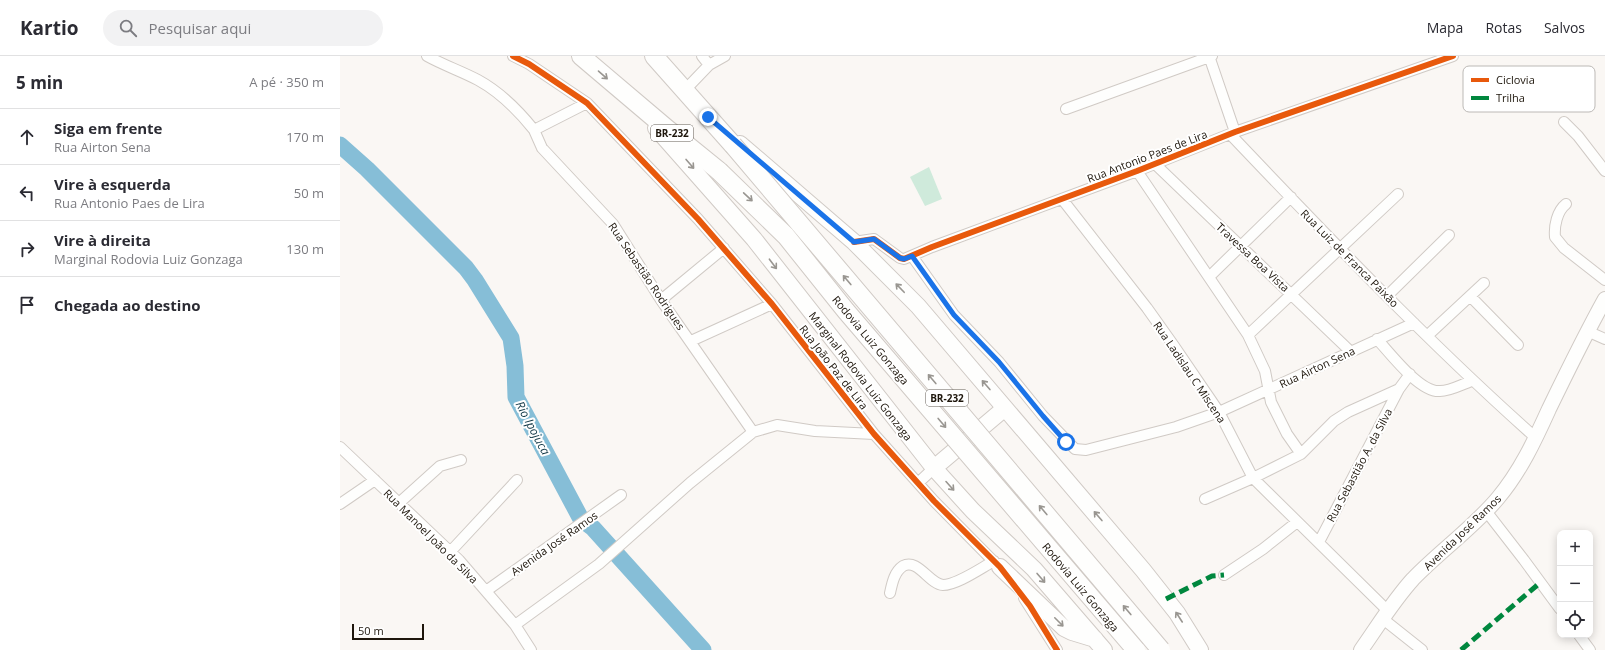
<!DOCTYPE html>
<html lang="pt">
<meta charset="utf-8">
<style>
:root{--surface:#fff;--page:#f2f2f3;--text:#2b2b33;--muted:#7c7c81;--line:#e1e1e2}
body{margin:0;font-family:"Open Sans",sans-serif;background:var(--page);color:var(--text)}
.controls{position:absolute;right:12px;bottom:12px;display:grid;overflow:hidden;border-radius:8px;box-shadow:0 2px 10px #0003}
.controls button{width:36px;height:36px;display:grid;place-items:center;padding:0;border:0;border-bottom:1px solid var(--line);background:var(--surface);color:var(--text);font:20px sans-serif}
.scale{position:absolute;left:12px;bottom:10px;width:72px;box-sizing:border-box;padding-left:4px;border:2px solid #1e160c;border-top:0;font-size:11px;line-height:14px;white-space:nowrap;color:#1e160c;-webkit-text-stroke:3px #fff;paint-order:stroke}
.stop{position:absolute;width:12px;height:12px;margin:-9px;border:3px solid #1a73e8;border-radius:50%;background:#fff}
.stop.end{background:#1a73e8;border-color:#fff;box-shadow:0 1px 4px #0008}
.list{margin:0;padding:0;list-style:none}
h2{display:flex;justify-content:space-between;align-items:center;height:52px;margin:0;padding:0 16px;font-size:17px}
h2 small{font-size:13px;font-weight:400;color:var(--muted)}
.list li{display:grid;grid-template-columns:26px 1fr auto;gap:12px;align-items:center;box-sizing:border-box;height:56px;padding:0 16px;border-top:1px solid var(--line)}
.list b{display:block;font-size:15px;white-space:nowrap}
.list p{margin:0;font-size:13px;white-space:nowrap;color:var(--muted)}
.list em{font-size:13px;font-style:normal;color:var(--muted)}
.icon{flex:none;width:22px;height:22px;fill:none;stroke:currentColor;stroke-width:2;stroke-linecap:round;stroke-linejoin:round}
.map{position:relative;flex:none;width:1265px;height:594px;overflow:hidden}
header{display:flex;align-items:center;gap:24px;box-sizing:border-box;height:56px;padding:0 20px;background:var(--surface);border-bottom:1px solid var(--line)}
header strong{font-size:19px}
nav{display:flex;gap:22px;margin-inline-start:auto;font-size:14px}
.search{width:280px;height:36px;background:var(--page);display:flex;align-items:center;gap:10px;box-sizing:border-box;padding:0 14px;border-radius:22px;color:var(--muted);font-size:15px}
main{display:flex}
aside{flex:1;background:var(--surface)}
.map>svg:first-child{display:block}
.green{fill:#cfeadb}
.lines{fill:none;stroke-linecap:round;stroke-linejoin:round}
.river{stroke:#86bed7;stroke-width:17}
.street-casing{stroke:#d0cac5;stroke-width:12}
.secondary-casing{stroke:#d0cac5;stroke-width:16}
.primary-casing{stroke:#d0cac5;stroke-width:18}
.highway-casing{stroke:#d0cac5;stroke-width:20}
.street{stroke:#fefefd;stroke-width:10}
.secondary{stroke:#fefefd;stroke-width:14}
.primary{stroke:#fefefd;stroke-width:16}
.highway{stroke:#fefefd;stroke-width:18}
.highway-bridge-casing{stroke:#d0cac5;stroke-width:20;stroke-linecap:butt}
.highway-bridge{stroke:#fefefd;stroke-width:18}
.quiet{stroke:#00873e;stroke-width:5;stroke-dasharray:10 5;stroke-linecap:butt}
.cycleway-casing{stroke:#fff;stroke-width:8}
.cycleway{stroke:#e8590c;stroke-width:6}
.oneway{stroke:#999691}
.route{stroke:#1a73e8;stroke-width:5}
.labels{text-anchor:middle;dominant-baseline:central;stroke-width:4;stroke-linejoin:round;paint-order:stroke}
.shield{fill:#fff;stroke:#625c55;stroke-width:1}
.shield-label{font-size:10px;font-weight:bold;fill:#1e160c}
.street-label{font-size:11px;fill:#1e160c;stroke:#fff}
.water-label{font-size:12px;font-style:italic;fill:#103645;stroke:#fff}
.key{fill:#fff;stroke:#bcb9b6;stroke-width:1}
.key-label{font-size:11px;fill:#1e160c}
</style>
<header>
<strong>Kartio</strong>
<div class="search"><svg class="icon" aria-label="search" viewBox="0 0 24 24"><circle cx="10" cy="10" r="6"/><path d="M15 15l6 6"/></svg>Pesquisar aqui</div>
<nav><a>Mapa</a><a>Rotas</a><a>Salvos</a></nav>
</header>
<main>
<aside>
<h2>5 min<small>A pé · 350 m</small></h2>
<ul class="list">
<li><svg class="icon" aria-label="ahead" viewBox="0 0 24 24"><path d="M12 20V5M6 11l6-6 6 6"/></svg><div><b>Siga em frente</b><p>Rua Airton Sena</p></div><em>170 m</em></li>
<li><svg class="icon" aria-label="left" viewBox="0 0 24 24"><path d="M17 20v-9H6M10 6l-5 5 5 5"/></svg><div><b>Vire à esquerda</b><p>Rua Antonio Paes de Lira</p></div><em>50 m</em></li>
<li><svg class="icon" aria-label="right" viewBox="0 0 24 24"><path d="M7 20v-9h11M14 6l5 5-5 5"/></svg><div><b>Vire à direita</b><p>Marginal Rodovia Luiz Gonzaga</p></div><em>130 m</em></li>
<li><svg class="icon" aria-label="arrive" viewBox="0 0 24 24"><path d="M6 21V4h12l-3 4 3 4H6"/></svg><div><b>Chegada ao destino</b></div></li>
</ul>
</aside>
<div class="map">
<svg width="1265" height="594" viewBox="0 0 1265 594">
<rect width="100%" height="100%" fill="#faf7f4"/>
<!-- green -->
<path class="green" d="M 589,111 L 602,143 L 585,150 L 570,121 Z"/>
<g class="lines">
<!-- river -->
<path class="river" d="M 0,89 L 27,113 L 126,212 L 135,224 L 171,282 L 175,310 L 176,341 L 241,463 L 253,472 L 363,594"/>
<!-- street casing -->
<g class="street-casing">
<path id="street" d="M 87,0 C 103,9 121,15 138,24 C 160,36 178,54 194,74
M 173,0 L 189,8 L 247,47 L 358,163 L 432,248 L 534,378 L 594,445 L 663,515
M 362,0 L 369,9
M 869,0 L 895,76
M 345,34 L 369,9 L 385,0
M 247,47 L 194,74 L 202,92 L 273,168 L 321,244 L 413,376
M 726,53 L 872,0
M 1224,66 L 1238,80 L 1265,115
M 890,78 C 989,182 1089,287 1196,382
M 815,108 L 1010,295
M 797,115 L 908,279 L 925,315 L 931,346 L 947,378 L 961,398
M 722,143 L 807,252 L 834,290 L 879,356 L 913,422 L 1047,554
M 1226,148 C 1217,155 1214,170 1215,181 L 1224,192 L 1265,224
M 514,186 L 534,183 L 560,202 L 564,203 L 592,191 L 797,115 L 895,76 L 1113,0
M 572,200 L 614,259 L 659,306 L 703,360 L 735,393 L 746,394 L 836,371 L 879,356 L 1074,267
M 869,221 L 951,141
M 1047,240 L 1109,179
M 1131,241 L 1178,289
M 321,244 L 384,192
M 1247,275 L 1265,283
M 908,279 L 1058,138
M 1087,280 L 1144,227
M 1037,283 C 1050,297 1080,337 1100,335 C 1111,335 1122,328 1132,325
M 351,285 L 432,248
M 0,391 L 119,504 L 175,569 L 191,594
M 578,427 L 594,412
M 865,443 L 913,422 L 961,398 L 994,365 L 1008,356 L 1059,333 L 1070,318
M 59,447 L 100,410 L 121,404
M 0,448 L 35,424
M 1146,455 L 1184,504 L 1220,553
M 979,486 L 1059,333
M 110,496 L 177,424
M 884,519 L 923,493 L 957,466
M 146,535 L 281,439
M 550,537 C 552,528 554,516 563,510 C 578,502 589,528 603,529 C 617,529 641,512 654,505
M 684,542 L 717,594
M 1043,563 L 1082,594
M 175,569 L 259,508 L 350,427 L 413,376 L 437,369 L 475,375 L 534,378
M 1239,579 L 1250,594"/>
</g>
<!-- secondary casing -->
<g class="secondary-casing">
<path id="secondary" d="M 1021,594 C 1038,570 1053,545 1073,523 C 1100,495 1133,472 1158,442 C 1180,416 1195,384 1209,353 C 1227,316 1245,279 1265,243"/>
</g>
<!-- primary casing -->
<g class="primary-casing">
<path id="primary" d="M 316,72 L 414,183 L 594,412 L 633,455 L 694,513 L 764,594
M 400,88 L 514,186 L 578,250 L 803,514 L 837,557 L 860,594
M 594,412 L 665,352
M 660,511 L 724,572 L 732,576 L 755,583"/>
</g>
<!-- highway casing -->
<g class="highway-casing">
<path id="highway" d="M 241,0 L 326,72 L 379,115
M 314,0 L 393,89"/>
</g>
<!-- street -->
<use href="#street" class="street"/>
<!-- secondary -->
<use href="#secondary" class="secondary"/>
<!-- primary -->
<use href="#primary" class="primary"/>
<!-- highway -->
<use href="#highway" class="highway"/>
<!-- highway-bridge casing -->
<g class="highway-bridge-casing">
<path id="highway-bridge" d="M 393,89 L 821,594
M 379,115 L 446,180 L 506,255 L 796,594"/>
</g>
<!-- highway-bridge -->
<use href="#highway-bridge" class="highway-bridge"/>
<!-- quiet -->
<path class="quiet" d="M 826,543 L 872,520 L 884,519
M 1121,594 L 1201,526"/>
<!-- cycleway casing -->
<g class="cycleway-casing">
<path id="cycleway" d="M 173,0 L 189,8 L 247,47 L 358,163 L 432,248 L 534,378 L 594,445 L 660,511 L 690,550 L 717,594
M 514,186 L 534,183 L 560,202 L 564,203 L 592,191 L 797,115 L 895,76 L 1113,0"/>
</g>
<!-- cycleway -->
<use href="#cycleway" class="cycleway"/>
</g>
<!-- one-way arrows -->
<defs><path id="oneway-shaft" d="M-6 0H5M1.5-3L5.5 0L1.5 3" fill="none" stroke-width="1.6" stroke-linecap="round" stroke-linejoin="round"/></defs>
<g class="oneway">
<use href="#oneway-shaft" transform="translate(263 19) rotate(41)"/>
<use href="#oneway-shaft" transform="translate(350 108) rotate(49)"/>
<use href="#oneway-shaft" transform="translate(408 141) rotate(43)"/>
<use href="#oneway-shaft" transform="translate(433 208) rotate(53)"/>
<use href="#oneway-shaft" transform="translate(507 224) rotate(-130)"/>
<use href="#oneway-shaft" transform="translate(560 232) rotate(-134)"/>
<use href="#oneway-shaft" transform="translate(592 323) rotate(-130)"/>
<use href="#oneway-shaft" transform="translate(646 329) rotate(-131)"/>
<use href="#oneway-shaft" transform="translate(602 367) rotate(50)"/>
<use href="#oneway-shaft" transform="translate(610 430) rotate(48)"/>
<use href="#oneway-shaft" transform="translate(703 454) rotate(-130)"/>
<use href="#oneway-shaft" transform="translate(758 460) rotate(-131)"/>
<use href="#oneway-shaft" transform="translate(701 522) rotate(49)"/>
<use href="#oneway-shaft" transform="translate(787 554) rotate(-130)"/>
<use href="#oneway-shaft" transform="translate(839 561) rotate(-123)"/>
<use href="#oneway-shaft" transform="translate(719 566) rotate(45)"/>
</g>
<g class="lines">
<!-- route -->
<path class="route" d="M 368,61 L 514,186 L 534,183 L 560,202 L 564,203 L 572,200 L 614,259 L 659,306 L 703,360 L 726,386"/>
</g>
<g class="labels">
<!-- shield labels -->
<g class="shield">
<rect x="311" y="69" width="42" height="16" rx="3"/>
<rect x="586" y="334" width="42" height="16" rx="3"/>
</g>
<g class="shield-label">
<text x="332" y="77">BR-232</text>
<text x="607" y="342">BR-232</text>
</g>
<!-- street labels -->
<g class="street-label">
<text transform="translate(807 100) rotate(-21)">Rua Antonio Paes de Lira</text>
<text transform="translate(913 201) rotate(43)">Travessa Boa Vista</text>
<text transform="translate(1010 202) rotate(45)">Rua Luiz de Franca Paixão</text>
<text transform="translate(307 220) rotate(56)">Rua Sebastião Rodrigues</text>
<text transform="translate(531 284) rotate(50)">Rodovia Luiz Gonzaga</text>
<text transform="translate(494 311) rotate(52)">Rua João Paz de Lira</text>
<text transform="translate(977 311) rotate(-25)">Rua Airton Sena</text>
<text transform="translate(850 316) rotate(56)">Rua Ladislau C Miscena</text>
<text transform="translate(521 320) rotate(52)">Marginal Rodovia Luiz Gonzaga</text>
<text transform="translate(1019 409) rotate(-62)">Rua Sebastião A. da Silva</text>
<text transform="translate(1122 476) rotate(-44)">Avenida José Ramos</text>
<text transform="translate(91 480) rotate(45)">Rua Manoel João da Silva</text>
<text transform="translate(214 487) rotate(-35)">Avenida José Ramos</text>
<text transform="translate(741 531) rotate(50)">Rodovia Luiz Gonzaga</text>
</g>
<!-- water labels -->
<g class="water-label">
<text transform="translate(193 372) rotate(62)">Rio Ipojuca</text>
</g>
</g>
<!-- legend -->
<rect x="1123" y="10" width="132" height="46" rx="6" class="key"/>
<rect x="1131" y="22" width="18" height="4" fill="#e8590c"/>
<rect x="1131" y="40" width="18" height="4" fill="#00873e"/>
<g class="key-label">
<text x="1156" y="28">Ciclovia</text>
<text x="1156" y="46">Trilha</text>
</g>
</svg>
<div class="controls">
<button>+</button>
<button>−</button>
<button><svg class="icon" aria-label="locate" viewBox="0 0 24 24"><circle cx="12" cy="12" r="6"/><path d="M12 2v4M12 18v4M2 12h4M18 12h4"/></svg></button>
</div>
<div class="scale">50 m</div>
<div class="stop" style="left:726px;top:386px"></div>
<div class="stop end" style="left:368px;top:61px"></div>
</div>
</main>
